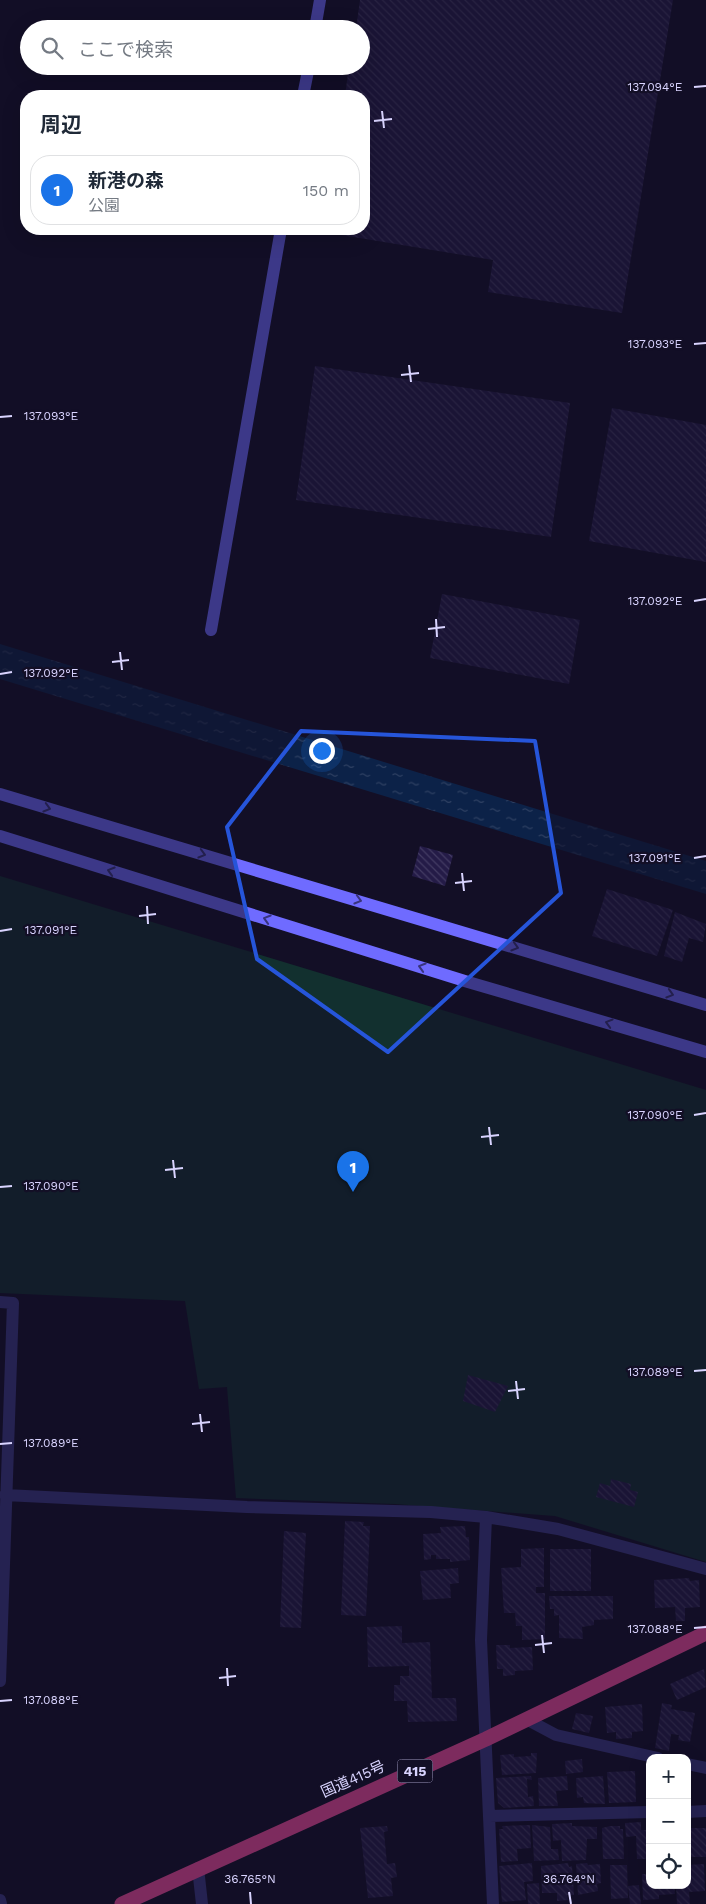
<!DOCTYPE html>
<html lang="ja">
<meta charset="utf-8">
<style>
:root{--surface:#fff;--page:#f2f2f3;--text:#1f2937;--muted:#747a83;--line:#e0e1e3;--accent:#1a73e8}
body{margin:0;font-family:"Work Sans","Noto Sans JP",sans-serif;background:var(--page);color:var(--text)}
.controls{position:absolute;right:15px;bottom:15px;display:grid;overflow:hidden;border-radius:10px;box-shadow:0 5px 20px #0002}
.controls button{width:45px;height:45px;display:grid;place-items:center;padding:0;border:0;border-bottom:1px solid var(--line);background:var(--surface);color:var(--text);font:25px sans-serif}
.you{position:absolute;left:321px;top:750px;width:18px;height:18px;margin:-12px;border:4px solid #fff;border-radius:50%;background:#1a73e8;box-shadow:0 0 0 8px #1a73e833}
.badge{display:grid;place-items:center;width:32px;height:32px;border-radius:50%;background:var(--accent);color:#fff;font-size:16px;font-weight:700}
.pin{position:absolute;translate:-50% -41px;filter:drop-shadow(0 1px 2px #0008)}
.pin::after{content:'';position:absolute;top:26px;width:18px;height:15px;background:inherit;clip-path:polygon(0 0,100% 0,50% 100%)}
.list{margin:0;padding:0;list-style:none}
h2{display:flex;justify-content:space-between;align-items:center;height:65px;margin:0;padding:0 20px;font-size:21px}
h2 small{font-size:16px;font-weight:400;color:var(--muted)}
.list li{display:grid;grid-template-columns:32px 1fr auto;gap:15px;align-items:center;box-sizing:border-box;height:70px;margin:0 10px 10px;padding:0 10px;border:1px solid var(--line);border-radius:20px}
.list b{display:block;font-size:19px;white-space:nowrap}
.list p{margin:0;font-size:16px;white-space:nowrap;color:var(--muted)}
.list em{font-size:16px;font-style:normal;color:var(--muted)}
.icon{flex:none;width:28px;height:28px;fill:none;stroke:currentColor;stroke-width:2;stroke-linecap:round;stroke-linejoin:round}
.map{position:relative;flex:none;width:706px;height:1904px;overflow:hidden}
.search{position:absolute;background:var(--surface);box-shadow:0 5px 20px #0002;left:20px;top:20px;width:350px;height:55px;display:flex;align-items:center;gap:12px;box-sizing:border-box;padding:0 18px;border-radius:28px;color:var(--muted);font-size:19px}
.panel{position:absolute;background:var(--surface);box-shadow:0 5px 20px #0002;left:20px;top:90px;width:350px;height:145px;border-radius:20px}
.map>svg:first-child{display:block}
.green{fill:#12302f}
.water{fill:url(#water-ripples)}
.building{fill:url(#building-back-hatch)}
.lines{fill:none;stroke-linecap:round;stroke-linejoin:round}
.street{stroke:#3d3a85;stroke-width:12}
.secondary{stroke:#6f6bff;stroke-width:12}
.highway{stroke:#ff4fa3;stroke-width:15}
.oneway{stroke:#38347d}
.marked{fill:none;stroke:#2655da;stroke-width:4;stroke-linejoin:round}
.ticks{fill:none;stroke:#d9d4ff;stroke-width:2}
.labels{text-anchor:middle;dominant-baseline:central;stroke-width:4.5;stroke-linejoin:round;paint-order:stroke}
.shield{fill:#130f26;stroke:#9e99be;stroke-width:1}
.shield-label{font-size:14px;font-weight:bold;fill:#d9d4ff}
.street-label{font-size:15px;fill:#d9d4ff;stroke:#130f26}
.ticks-label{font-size:12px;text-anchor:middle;fill:#d9d4ff;stroke:#130f26;stroke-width:4.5;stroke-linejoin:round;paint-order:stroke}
</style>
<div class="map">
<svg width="706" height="1904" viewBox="0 0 706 1904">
<defs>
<pattern id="water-ripples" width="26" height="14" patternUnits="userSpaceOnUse" patternTransform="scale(1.25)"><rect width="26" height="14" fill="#0c2248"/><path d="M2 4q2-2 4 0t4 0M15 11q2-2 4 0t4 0" fill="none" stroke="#2f4163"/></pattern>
<pattern id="building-back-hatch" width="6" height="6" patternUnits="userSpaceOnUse" patternTransform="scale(1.25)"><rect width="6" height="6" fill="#241b47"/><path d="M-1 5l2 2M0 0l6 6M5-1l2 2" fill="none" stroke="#433b63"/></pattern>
</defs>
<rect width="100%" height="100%" fill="#130f26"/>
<!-- green -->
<path class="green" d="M 0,876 L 706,1090 L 706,1562 L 555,1516 L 395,1504 L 236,1498 L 227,1387 L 199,1389 L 185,1301 L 0,1293 Z"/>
<!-- water -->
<path class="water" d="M 0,644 L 706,861 L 706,894 L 0,679 Z"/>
<!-- building -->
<path class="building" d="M 360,0 L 673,0 L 622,313 L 488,292 L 493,260 L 323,232 L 323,229 L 364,229 L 364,96 L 345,96 L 349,66 L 361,66 L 361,29 L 356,29 Z
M 315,366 L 570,403 L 551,537 L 296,500 Z
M 612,408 L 706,425 L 706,562 L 589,541 Z
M 442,594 L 580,620 L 569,684 L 430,658 Z
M 420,846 L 453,855 L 445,886 L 412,876 Z
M 607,889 L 673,910 L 657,956 L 592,936 Z
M 675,912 L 706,924 L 703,942 L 689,938 L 682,962 L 664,956 Z
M 468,1375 L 508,1386 L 495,1412 L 463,1401 Z
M 611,1479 L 631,1484 L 630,1490 L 638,1492 L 634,1507 L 596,1497 L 600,1483 L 610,1486 Z
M 345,1521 L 364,1522 L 363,1526 L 370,1526 L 366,1616 L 341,1615 Z
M 465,1526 L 466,1537 L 469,1537 L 470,1560 L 450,1562 L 450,1559 L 436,1559 L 436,1555 L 431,1555 L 431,1559 L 424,1560 L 423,1534 L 441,1533 L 440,1527 Z
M 284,1531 L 306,1533 L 301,1628 L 280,1627 Z
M 544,1548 L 544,1587 L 536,1587 L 536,1593 L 545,1593 L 545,1639 L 522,1640 L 522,1626 L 516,1626 L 515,1613 L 504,1613 L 501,1568 L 521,1567 L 521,1549 Z
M 550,1549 L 591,1549 L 591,1591 L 550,1591 Z
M 458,1568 L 459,1583 L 450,1584 L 451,1598 L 423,1600 L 420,1571 Z
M 689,1578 L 690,1581 L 699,1580 L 700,1607 L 685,1608 L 685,1621 L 676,1621 L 675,1607 L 655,1608 L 654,1580 Z
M 549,1596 L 613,1596 L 613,1619 L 594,1620 L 594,1625 L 582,1627 L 583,1639 L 559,1638 L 559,1615 L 554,1616 L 554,1609 L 550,1609 Z
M 402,1626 L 402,1643 L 430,1642 L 432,1698 L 456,1698 L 457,1721 L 408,1722 L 407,1701 L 394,1701 L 394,1685 L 400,1685 L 400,1676 L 409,1676 L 409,1666 L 368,1667 L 367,1627 Z
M 496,1645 L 510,1645 L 510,1648 L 532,1647 L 533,1670 L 515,1671 L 515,1675 L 503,1676 L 503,1669 L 497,1669 Z
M 704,1669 L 706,1687 L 677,1700 L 670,1684 Z
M 662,1703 L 672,1705 L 671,1709 L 695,1713 L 690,1742 L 678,1740 L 679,1735 L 671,1734 L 669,1751 L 655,1748 Z
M 642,1704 L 643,1731 L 632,1732 L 632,1738 L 616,1739 L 616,1732 L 607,1733 L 605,1707 Z
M 576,1713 L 593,1716 L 589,1733 L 572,1729 Z
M 531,1753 L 537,1753 L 536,1773 L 502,1775 L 500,1755 L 514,1754 L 514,1757 L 531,1756 Z
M 582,1759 L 583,1772 L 566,1774 L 565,1761 Z
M 646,1769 L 650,1769 L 650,1804 L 647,1804 Z
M 635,1771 L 636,1802 L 609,1803 L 607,1772 Z
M 531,1776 L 532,1780 L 527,1779 L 528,1797 L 533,1796 L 534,1806 L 504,1808 L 498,1803 L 496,1778 Z
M 567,1776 L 568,1790 L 556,1791 L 558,1806 L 539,1806 L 538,1778 Z
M 603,1776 L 605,1804 L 584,1803 L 583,1797 L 577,1798 L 576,1778 Z
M 641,1822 L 641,1830 L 650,1830 L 650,1859 L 637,1859 L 636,1836 L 626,1837 L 625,1823 Z
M 572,1823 L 572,1826 L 597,1827 L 597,1839 L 587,1839 L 586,1860 L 562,1861 L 561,1840 L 553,1841 L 552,1824 Z
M 530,1825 L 531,1848 L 517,1849 L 518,1861 L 501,1862 L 499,1829 L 503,1829 L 502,1826 Z
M 532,1825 L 550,1827 L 551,1849 L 558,1849 L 559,1860 L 534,1861 Z
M 387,1826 L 388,1831 L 384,1832 L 387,1864 L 395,1863 L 397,1877 L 391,1878 L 393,1896 L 368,1898 L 360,1828 Z
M 610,1826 L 620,1826 L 620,1829 L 623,1829 L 624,1859 L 603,1859 L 602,1828 Z
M 687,1828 L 706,1828 L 706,1857 L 687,1857 Z
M 532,1863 L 533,1881 L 524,1882 L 526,1900 L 502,1902 L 499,1866 Z
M 568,1863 L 569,1867 L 572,1866 L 574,1895 L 567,1895 L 568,1900 L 557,1901 L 557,1893 L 542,1893 L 541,1866 Z
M 587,1863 L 588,1865 L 600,1864 L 601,1883 L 597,1884 L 598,1891 L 578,1895 L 576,1864 Z
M 704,1864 L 705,1891 L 689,1892 L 690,1904 L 677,1904 L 676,1885 L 687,1885 L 687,1865 Z
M 610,1865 L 627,1865 L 628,1898 L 611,1899 Z
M 642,1874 L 650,1874 L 650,1885 L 674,1885 L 675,1894 L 659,1895 L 659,1899 L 643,1900 Z
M 539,1883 L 540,1904 L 528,1904 L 527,1884 Z
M 639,1885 L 641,1904 L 630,1904 L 628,1886 Z"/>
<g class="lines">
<!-- street -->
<path class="street" d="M 0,1302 L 13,1303 L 0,1681
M 5,1495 L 247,1507 L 431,1512 L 486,1517 L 558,1529 L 706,1569
M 486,1517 L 481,1640 L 493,1904
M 526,1719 L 556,1735 L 658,1758
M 687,1764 L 706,1768
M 687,1812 L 706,1811
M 489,1816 L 650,1812
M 198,1868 L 202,1904
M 0,1900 L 1,1904"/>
<!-- secondary -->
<path class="secondary" d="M 315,29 L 320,0
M 303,96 L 309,66
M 211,630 L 281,229
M 0,794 L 706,1005
M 0,836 L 468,982 L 706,1052"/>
<!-- highway -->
<path class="highway" d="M 122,1904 L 486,1739 L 706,1633"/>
</g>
<!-- one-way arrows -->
<defs><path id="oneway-chevron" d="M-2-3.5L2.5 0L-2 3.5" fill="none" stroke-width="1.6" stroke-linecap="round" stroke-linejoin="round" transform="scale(1.25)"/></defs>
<g class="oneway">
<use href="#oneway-chevron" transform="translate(47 808) rotate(16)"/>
<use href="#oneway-chevron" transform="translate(202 854) rotate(16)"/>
<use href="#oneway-chevron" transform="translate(111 871) rotate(-163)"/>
<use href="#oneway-chevron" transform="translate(358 900) rotate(16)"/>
<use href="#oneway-chevron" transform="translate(267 919) rotate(-163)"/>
<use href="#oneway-chevron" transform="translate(515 947) rotate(17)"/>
<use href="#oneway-chevron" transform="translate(422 967) rotate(-163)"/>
<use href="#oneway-chevron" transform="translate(670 994) rotate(17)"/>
<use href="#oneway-chevron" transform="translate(609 1023) rotate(-164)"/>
</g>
<!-- marked area -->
<path d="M0 0H706V1904H0ZM 301,731 L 535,741 L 561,893 L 388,1052 L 257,959 L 227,827 Z" fill="#130f26" fill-opacity=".55" fill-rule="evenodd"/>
<path class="marked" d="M 301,731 L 535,741 L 561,893 L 388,1052 L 257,959 L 227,827 Z"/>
<!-- ticks -->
<path class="ticks" d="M 694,87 L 706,86M 382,111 L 384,128M 374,121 L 392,119M 694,344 L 706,343M 409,365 L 411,382M 401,375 L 419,373M 0,417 L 12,416M 694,601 L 706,599M 436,619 L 437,637M 428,629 L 445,627M 120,652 L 122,670M 112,662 L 129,660M 0,674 L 12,672M 694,858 L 706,856M 462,873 L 464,891M 455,883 L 472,881M 147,906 L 148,924M 139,916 L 156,914M 0,931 L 12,929M 694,1115 L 706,1113M 489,1127 L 491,1145M 481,1137 L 499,1135M 173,1160 L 175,1178M 165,1170 L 183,1168M 0,1187 L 12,1186M 694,1371 L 706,1370M 516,1381 L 518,1399M 508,1391 L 525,1389M 200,1414 L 202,1432M 192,1424 L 210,1422M 0,1444 L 12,1443M 694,1628 L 706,1627M 542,1635 L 544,1653M 535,1645 L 552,1643M 227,1668 L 228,1686M 219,1678 L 236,1676M 0,1701 L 12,1700M 250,1892 L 251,1904M 569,1892 L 571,1904"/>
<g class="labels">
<!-- shield labels -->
<rect class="shield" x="397.5" y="1759.5" width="35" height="23" rx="4"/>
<g class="shield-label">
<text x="415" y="1771">415</text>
</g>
<!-- street labels -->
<g class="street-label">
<text transform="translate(353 1779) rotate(-24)">国道415号</text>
</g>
</g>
<g class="ticks-label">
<text x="655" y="91">137.094°E</text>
<text x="655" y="348">137.093°E</text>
<text x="51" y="420">137.093°E</text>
<text x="655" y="605">137.092°E</text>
<text x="51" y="677">137.092°E</text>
<text x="655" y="862">137.091°E</text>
<text x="51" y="934">137.091°E</text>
<text x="655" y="1119">137.090°E</text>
<text x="51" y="1190">137.090°E</text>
<text x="655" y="1376">137.089°E</text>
<text x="51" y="1447">137.089°E</text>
<text x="655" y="1633">137.088°E</text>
<text x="51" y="1704">137.088°E</text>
<text x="250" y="1883">36.765°N</text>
<text x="569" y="1883">36.764°N</text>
</g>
</svg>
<div class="controls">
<button>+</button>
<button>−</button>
<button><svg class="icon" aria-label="locate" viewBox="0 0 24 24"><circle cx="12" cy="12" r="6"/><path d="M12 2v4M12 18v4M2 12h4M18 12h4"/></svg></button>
</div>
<div class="you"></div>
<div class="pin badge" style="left:353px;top:1192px">1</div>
<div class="search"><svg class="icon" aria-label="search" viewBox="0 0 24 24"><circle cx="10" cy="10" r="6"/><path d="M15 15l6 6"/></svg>ここで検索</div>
<section class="panel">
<h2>周辺<small></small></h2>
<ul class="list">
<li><span class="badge">1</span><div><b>新港の森</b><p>公園</p></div><em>150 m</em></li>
</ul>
</section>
</div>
